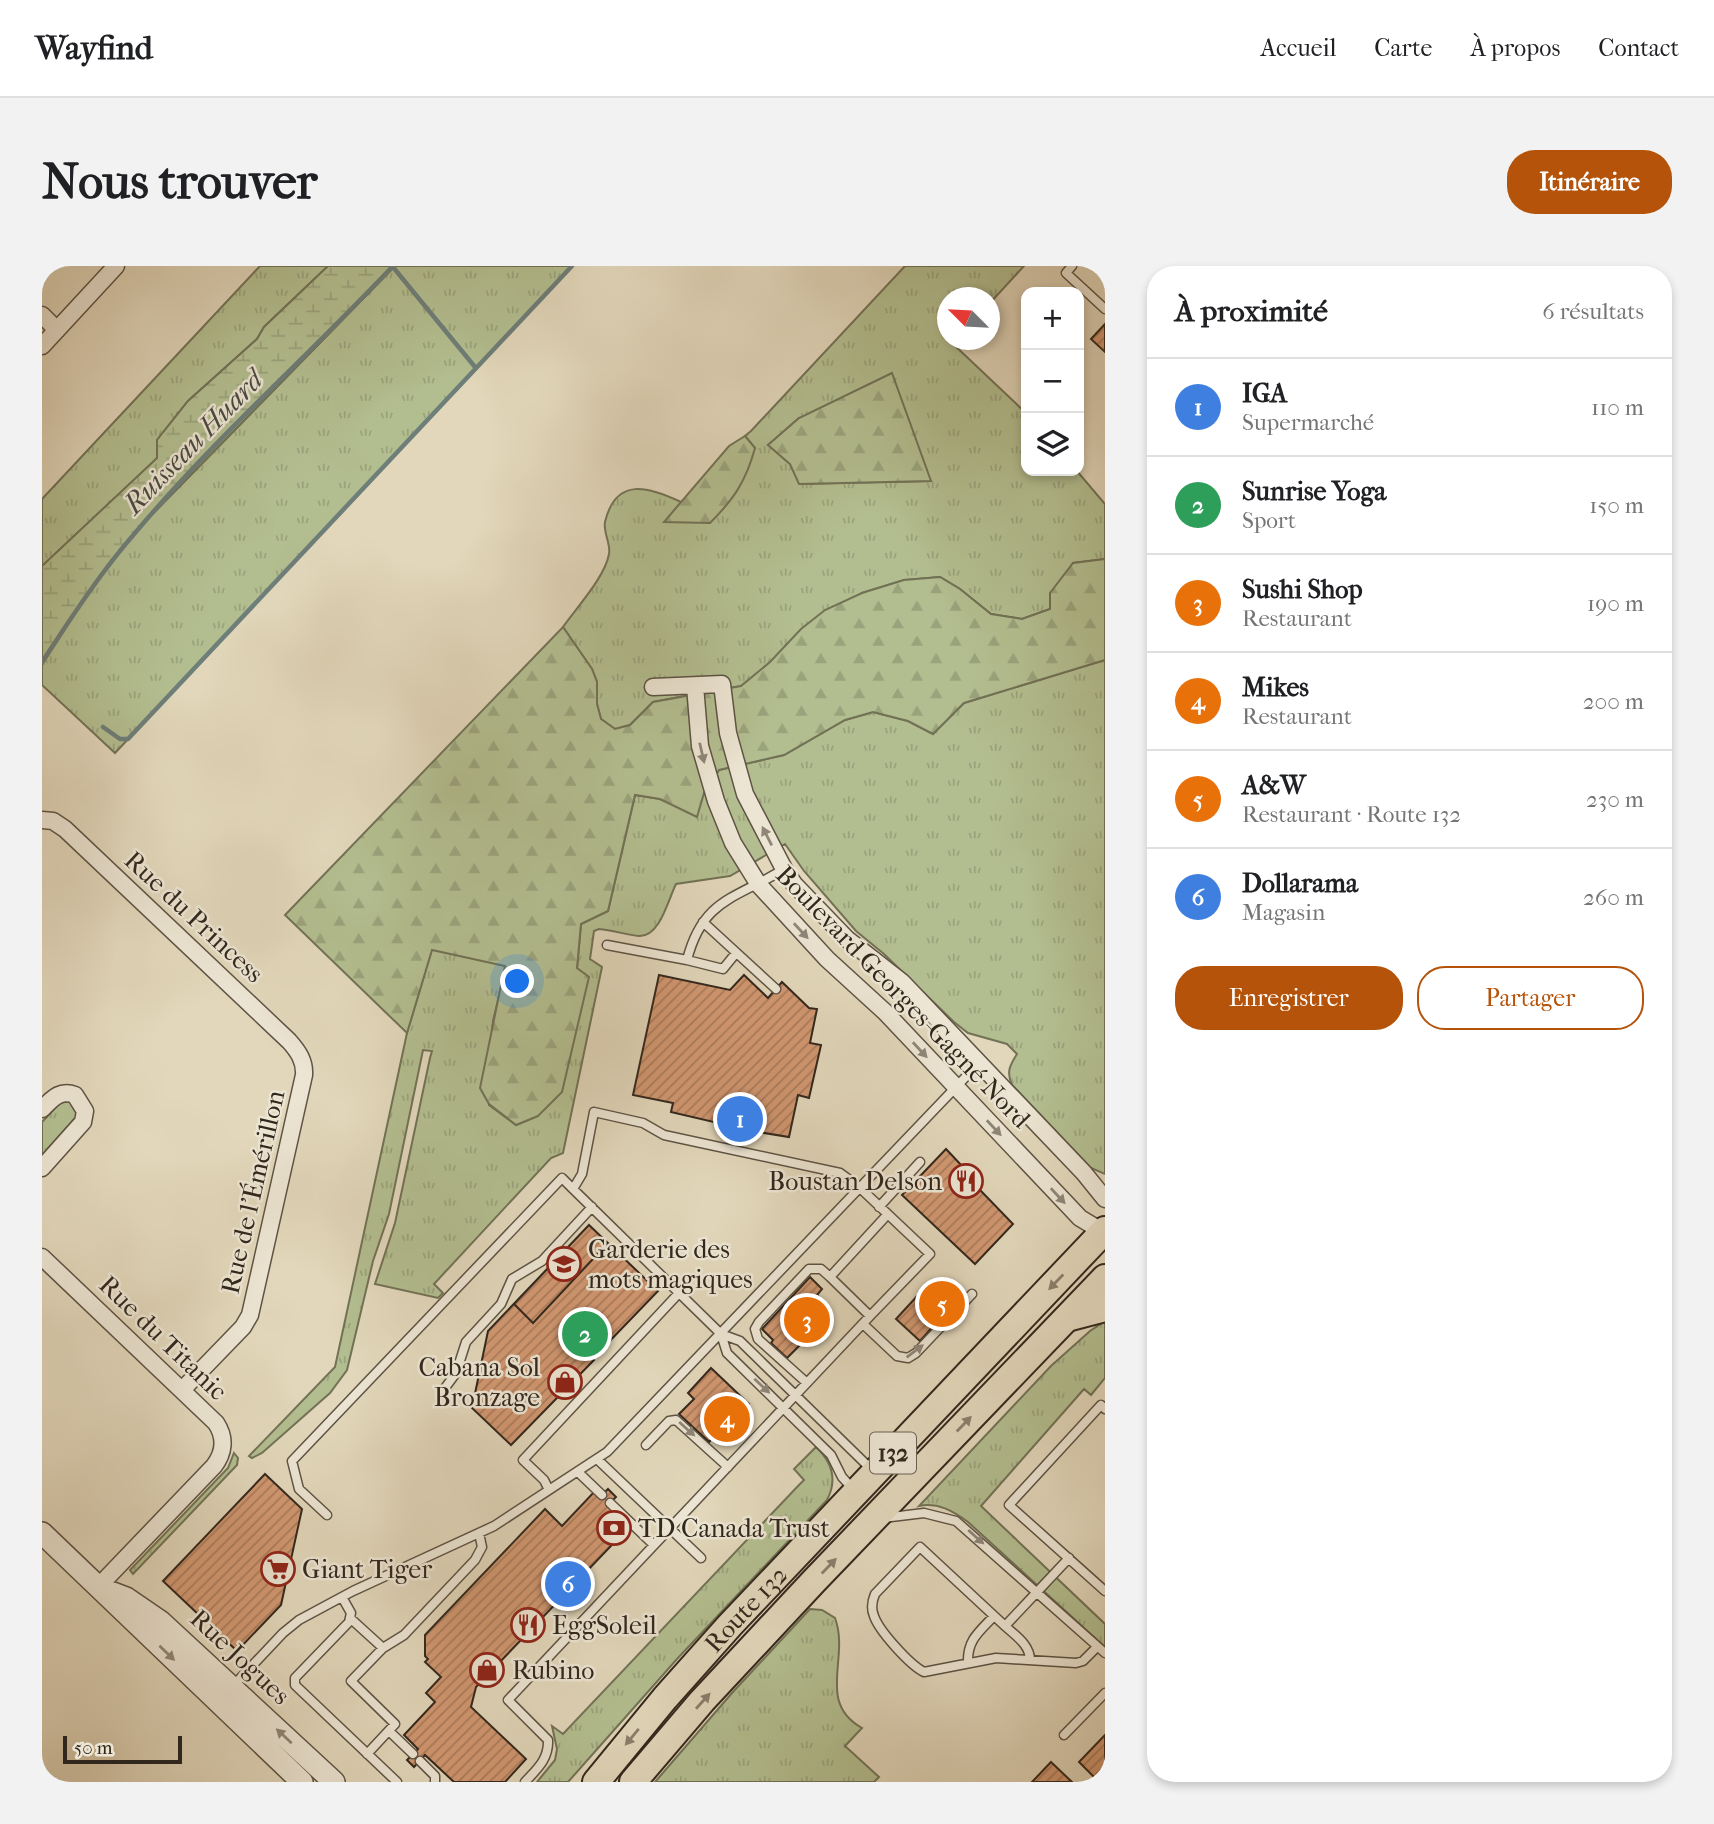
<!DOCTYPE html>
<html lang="fr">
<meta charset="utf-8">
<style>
:root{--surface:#fff;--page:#f2f2f2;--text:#202124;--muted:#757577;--line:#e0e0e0;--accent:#b45309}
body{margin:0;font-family:"IM FELL French Canon",serif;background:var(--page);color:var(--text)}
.controls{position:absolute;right:21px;top:21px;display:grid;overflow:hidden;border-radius:14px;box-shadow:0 4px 10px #0003}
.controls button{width:63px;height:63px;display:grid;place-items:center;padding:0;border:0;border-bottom:2px solid var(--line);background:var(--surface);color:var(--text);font:35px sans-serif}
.compass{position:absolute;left:895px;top:21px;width:63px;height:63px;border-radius:50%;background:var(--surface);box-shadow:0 4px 10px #0003;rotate:294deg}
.scale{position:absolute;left:21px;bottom:18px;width:119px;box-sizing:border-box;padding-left:7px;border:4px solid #32271d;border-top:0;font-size:19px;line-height:24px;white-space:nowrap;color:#32271d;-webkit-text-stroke:5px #ece5d3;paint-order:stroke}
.you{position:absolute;left:476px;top:716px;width:24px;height:24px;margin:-18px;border:5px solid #fff;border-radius:50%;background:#1a73e8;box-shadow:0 0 0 10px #1a73e833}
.badge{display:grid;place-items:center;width:46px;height:46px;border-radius:50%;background:var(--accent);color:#fff;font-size:23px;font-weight:700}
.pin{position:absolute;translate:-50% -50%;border:4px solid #fff;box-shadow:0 2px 7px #0006}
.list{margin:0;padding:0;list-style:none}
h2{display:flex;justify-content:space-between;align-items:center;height:91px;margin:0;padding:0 28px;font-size:30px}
h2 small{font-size:23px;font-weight:400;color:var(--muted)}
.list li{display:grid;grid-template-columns:46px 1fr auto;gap:21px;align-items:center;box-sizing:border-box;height:98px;padding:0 28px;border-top:2px solid var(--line)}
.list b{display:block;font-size:26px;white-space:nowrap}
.list p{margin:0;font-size:23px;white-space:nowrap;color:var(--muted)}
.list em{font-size:23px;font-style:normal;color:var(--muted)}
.actions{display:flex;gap:14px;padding:21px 28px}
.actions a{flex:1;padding:16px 0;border:2px solid var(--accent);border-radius:28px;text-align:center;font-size:24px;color:var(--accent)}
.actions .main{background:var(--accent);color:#fff}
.icon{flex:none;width:38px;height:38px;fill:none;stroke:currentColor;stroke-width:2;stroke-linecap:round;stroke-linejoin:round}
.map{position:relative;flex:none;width:1063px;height:1516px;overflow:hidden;border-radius:28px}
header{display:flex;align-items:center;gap:42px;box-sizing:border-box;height:98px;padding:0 35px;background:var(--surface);border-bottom:2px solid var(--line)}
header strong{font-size:33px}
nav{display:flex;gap:38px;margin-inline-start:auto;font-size:24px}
.intro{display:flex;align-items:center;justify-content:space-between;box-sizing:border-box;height:168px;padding:0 42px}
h1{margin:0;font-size:49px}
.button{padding:18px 32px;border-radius:28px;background:var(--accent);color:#fff;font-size:24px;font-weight:700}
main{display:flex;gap:42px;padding:0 42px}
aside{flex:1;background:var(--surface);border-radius:28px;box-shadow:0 4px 10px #0003}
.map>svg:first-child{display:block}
.grass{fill:url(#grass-tufts);stroke:#727256;stroke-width:2;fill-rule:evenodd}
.forest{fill:url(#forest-firs);stroke:#727256;stroke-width:2}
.wetland{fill:url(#wetland-marsh);stroke:#727256;stroke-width:2}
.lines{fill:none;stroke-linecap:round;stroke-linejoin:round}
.stream{stroke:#6e7e79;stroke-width:4.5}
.building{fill:url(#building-hatch);stroke:#32271d;stroke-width:2}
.service-casing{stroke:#5e5344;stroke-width:11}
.minor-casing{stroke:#5e5344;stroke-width:19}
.tertiary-casing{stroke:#5e5344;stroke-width:24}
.trunk-casing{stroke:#32271d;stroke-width:30}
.service{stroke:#ece5d3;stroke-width:8}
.minor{stroke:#ece5d3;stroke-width:16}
.tertiary{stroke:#ece5d3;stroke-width:21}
.trunk{stroke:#e2d7bb;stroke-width:26}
.oneway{fill:#8f8678}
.oneway2{fill:#8a7f6c}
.labels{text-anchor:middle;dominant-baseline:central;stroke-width:5;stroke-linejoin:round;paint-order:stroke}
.shield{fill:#ece5d3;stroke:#6a6054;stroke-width:2}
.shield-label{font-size:24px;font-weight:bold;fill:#32271d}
.street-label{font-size:26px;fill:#32271d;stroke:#ece5d3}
.poi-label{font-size:26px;fill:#32271d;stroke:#ece5d3;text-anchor:start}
.water-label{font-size:28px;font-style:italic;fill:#4b4b44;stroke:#ece5d3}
</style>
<header>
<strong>Wayfind</strong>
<nav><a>Accueil</a><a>Carte</a><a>À propos</a><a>Contact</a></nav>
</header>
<div class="intro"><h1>Nous trouver</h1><a class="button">Itinéraire</a></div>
<main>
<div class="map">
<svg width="1063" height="1516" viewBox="0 0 1063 1516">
<defs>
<pattern id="grass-tufts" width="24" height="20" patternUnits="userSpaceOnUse" patternTransform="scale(1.75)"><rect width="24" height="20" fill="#b3be90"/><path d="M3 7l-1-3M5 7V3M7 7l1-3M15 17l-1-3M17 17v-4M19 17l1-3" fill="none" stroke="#9aa37c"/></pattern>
<pattern id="forest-firs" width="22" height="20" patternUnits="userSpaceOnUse" patternTransform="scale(1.75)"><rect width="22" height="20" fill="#b3be90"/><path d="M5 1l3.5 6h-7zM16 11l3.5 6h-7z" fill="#9aa37c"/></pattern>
<pattern id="wetland-marsh" width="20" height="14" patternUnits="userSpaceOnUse" patternTransform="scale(1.75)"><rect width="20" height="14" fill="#b3be90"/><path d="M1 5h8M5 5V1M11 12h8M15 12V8" fill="none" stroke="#9aa37c"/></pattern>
<pattern id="building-hatch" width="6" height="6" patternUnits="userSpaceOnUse" patternTransform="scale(1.75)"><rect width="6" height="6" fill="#d19770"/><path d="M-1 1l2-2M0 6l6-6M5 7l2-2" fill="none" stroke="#aa7b5b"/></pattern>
</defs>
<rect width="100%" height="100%" fill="#e2d7bb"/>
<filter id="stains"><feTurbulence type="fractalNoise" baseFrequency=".00286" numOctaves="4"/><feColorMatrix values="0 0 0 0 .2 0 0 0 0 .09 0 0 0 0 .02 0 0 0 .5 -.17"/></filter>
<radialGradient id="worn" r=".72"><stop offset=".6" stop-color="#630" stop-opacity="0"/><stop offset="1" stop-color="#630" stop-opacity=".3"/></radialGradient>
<!-- grass -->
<path class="grass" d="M 218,0 L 286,0 L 222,61 L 215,73 L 146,135 L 115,174 L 116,192 L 0,300 L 0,233 Z
M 353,0 L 530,0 L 73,487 L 0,419 L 0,399 L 3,393 L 48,324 L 92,267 Z
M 863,0 L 982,0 L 948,37 L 948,32 L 906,32 L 906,74 L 913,74 L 910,77 L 984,147 L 984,205 L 1035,205 L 1063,238 L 1063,293 L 1031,297 L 1008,343 L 980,353 L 949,348 L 918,323 L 898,311 L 862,314 L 820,327 L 699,420 L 611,436 L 588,459 L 573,463 L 559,453 L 555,438 L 555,416 L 550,403 L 521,361 C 535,341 563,311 567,288 C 569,278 561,266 563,256 C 574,210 607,221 639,236 L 623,256 L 713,182 L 703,170 L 709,165 ZM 757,152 L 889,215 L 758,218 L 748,198 L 726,179 Z
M 1063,394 L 1063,908 L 1049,902 L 970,819 C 964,806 968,799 975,788 L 965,778 L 926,767 L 912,756 L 842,688 L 814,665 L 762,605 L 743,578 L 688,610 L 634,618 C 626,634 618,671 597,670 C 584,669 571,664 557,663 L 552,665 L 548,693 L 560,701 L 521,887 L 509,892 L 392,1018 L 401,1027 L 396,1032 L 333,1018 L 353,957 L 388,792 L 390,785 L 381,784 L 347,948 L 331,995 L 305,1104 L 288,1127 L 220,1187 L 210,1192 L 207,1190 L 293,1101 L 365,767 L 390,683 L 464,700 L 451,755 L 447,839 L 474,859 L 496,850 L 535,703 L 539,658 L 566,645 L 593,529 L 618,533 L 644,544 L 662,527 L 677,504 L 742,489 L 803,454 L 831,446 L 866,455 L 891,468 L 922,437 Z
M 26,835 C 33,838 35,844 34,851 L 0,889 L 0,856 L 18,837 Z
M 1063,1055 L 1063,1112 L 1049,1129 L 1042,1123 L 939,1240 L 1063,1358 L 1063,1381 L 926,1256 C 911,1245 896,1236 877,1240 L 1009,1100 L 1048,1065 Z
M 774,1181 C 790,1196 796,1213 785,1234 L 635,1393 L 526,1516 L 495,1516 L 513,1494 L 515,1483 L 510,1460 L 521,1468 L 756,1220 L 762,1214 L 752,1203 Z
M 192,1187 L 196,1192 L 195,1199 L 91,1308 L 88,1304 L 186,1202 Z
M 768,1343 L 780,1344 L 793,1352 C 808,1392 774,1436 820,1462 L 803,1480 L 837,1511 L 832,1516 L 613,1516 L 690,1427 Z"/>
<!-- forest -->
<path class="forest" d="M 850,107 L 889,215 L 757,218 L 748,198 L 726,179 L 757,152 Z
M 703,170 L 713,182 C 704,215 692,233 668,257 L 622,256 L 687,180 Z
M 1063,293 L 1063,394 L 922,437 L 891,468 L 866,455 L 831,446 L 803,454 L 742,489 L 677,504 L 662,527 L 655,551 L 618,533 L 593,529 L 566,645 L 539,658 L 535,702 L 547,711 L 520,826 L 496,850 L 474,859 L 447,838 L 438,822 L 463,700 L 390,684 L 365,767 L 243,649 L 521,361 L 550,403 L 555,416 L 555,438 L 559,453 L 573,463 L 588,459 L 611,436 L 699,420 L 728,396 L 759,363 L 783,344 L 820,327 L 862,314 L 898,311 L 918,323 L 949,348 L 980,353 L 1008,343 L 1008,327 L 1031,297 Z"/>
<!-- wetland -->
<path class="wetland" d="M 286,0 L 353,0 L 92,267 L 48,324 L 0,399 L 0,300 L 115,192 L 115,174 L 146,135 L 215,73 L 222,61 Z"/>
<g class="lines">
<!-- stream -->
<path class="stream" d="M 351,1 L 433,101
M 0,396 C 29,352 58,307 93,267 C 173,172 266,90 351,0
M 61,461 L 78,473 L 86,473 L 530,0"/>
</g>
<!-- building -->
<path class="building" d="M 1063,58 L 1063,86 L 1049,73 Z
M 617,709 L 688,724 L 702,709 L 726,732 L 740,716 L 767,742 L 775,743 L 768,777 L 779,779 L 767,832 L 756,829 L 747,871 L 673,859 L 672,856 L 629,846 L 631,837 L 591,829 Z
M 904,883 L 937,918 L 938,924 L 971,958 L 933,998 L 860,929 Z
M 547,959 L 616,1025 L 560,1083 L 554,1077 L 545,1087 L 552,1094 L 469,1179 L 430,1142 L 446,1065 Z
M 547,959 L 566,977 L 491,1057 L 472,1038 Z
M 768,1011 L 780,1023 L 775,1029 L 785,1039 L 758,1069 L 763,1074 L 745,1092 L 729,1077 L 731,1074 L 720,1063 Z
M 890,1014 L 913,1036 L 878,1075 L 854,1053 Z
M 669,1102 L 707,1138 L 684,1164 L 681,1161 L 667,1176 L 637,1148 L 652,1133 L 646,1127 Z
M 223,1208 L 260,1243 L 239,1339 L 195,1385 L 121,1315 Z
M 566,1223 L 574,1231 L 566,1239 L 588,1260 L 434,1421 L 429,1441 L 484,1493 L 463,1516 L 412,1516 L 383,1489 L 372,1501 L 365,1494 L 376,1483 L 362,1469 L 393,1436 L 384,1427 L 399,1411 L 383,1396 L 386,1393 L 383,1390 L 383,1369 L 503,1243 L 520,1260 L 552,1226 L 558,1231 Z
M 1063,1469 L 1063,1512 L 1057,1516 L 1037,1496 Z
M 1009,1496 L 1030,1516 L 990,1516 Z"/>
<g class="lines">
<!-- service casing -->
<g class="service-casing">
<path id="service" d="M 1030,0 L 1024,7 L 1063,43
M 661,656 L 734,723
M 565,679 L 645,694 C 661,632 694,633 742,603
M 645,694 L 681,703 L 694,687
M 837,941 L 878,896
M 828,1050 L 888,988 L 817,921 L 798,907 L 622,869 L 601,857 L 552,846 L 540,908 L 531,923 L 679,1068 L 698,1075 L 830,1204
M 821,1058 L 855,1090 L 866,1092 L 874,1087 L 930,1028
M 679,1068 L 685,1087 L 789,1189 L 800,1211 L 811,1223
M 765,1117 L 716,1073 L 713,1063 L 717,1056 L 767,1003 L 779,1003 L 788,1011
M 400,1126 L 414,1107 L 424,1076 L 459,1038 L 470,1013 L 500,995 L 550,941
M 1063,1143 L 1059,1139 L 967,1239 L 1063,1325
M 604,1179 L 627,1155 L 634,1154 L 686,1201
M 555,1193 L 659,1292
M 536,1206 L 560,1229
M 507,1224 L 502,1214 L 481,1194 L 637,1027
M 568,1237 L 612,1279
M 285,1249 L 257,1223 L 250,1195 L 520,912 L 531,923
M 841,1252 L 882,1247 L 914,1255 L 1063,1387
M 1027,1292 L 963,1360 L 878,1281 L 833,1328 C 830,1335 829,1343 832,1350 C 837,1365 868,1399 882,1406 L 954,1392 L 1034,1397 L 1041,1395 L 1055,1381
M 300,1331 L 309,1347 L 307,1356 L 253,1412 L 253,1419 L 355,1516
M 308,1352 L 341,1382 L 362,1369 L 433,1294 L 440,1281 L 437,1267
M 963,1360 C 974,1370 988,1379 988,1394
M 926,1397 C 925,1374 937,1366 952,1350
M 190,1421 L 241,1367 L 257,1354 L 311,1325 L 452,1260 L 565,1186 L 936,798
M 347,1465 L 371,1488
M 1022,1469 L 1063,1427
M 325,1488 L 353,1458 L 309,1415 L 341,1382
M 378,1495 L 393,1510 L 393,1516
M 483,1516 C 495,1503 507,1493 506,1474 L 466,1434 L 828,1050 L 788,1011 L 845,949"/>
</g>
<!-- minor casing -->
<g class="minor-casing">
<path id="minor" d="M 0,49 L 15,64
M 0,80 L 74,0
M 653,420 L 658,480 L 674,535 L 691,577 L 717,619 L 785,693 L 843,746 L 1038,952 L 1061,966
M 611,421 L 680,418 L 686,467 L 703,528 L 742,603 L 752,618 L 805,673 L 860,716 L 1042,907 L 1063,933
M 0,554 L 11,555 L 23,563 L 247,775 C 256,785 263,795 262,809 L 208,1049 L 201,1061 L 140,1124
M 0,843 C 10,833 18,823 33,829 L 43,845 L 41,856 L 0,902
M 0,991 L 174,1157 C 184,1172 182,1187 172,1200 L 56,1321
M 0,1514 L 2,1516"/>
</g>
<!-- tertiary casing -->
<g class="tertiary-casing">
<path id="tertiary" d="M 0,1267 L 260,1516
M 71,1327 L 84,1332 L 119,1356 L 292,1516"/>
</g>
<!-- trunk casing -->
<g class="trunk-casing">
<g id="trunk">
<path d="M 1025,1052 L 1063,1042"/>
<path id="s1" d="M 554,1516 L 623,1432 L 688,1359 L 1063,964"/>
<path d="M 591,1516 L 660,1435 L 772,1315 L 1063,1012"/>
</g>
</g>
<!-- service -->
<use href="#service" class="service"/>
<!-- minor -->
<use href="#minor" class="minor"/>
<!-- tertiary -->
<use href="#tertiary" class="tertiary"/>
<!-- trunk -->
<use href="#trunk" class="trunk"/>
</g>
<!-- one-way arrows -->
<defs><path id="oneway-solid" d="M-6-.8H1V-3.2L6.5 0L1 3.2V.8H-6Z" transform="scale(1.75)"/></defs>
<g class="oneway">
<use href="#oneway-solid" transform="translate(660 487) rotate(77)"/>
<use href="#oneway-solid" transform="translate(725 570) rotate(-117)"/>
<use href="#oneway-solid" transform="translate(759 665) rotate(47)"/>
<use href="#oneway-solid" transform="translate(878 784) rotate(47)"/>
<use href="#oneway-solid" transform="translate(952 862) rotate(47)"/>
<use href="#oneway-solid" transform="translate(1016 930) rotate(47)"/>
<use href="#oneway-solid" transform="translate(873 1085) rotate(-37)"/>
<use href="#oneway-solid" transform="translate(720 1120) rotate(43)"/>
<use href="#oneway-solid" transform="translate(645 1163) rotate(42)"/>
<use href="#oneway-solid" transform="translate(934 1271) rotate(42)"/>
<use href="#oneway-solid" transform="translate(125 1387) rotate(44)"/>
<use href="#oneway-solid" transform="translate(242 1470) rotate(-137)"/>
</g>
<g class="oneway2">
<use href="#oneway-solid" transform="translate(1014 1016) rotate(134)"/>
<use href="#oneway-solid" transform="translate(922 1158) rotate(-46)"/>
<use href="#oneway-solid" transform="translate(787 1300) rotate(-46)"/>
<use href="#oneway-solid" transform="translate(661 1435) rotate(-48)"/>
<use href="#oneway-solid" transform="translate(590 1471) rotate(130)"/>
</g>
<!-- icons -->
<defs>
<g id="restaurant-ring" transform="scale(1.75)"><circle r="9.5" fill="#ece5d3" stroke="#8f2418" stroke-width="1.5"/><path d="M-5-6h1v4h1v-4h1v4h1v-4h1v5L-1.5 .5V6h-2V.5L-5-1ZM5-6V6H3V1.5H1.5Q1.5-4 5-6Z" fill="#8f2418"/></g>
<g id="school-ring" transform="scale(1.75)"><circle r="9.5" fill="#ece5d3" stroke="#8f2418" stroke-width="1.5"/><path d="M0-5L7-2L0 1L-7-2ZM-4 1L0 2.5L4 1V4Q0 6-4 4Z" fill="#8f2418"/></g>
<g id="shop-ring" transform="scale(1.75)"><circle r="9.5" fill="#ece5d3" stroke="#8f2418" stroke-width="1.5"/><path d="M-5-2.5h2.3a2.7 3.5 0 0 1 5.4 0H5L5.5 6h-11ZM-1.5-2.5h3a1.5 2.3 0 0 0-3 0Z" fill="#8f2418"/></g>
<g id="bank-ring" transform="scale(1.75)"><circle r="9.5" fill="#ece5d3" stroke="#8f2418" stroke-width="1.5"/><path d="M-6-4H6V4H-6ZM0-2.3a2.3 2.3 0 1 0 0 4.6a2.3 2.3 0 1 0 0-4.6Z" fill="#8f2418"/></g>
<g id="supermarket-ring" transform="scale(1.75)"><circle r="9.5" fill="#ece5d3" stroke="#8f2418" stroke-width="1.5"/><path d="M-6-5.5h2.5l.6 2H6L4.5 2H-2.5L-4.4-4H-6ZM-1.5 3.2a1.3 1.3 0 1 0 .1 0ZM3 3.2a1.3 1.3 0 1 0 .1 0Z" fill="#8f2418"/></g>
</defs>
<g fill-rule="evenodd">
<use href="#restaurant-ring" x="924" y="915"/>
<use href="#school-ring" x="522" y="998"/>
<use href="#shop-ring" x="523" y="1116"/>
<use href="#bank-ring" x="572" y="1262"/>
<use href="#supermarket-ring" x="236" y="1303"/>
<use href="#restaurant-ring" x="486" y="1359"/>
<use href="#shop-ring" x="445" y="1404"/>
</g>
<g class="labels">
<!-- shield labels -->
<rect class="shield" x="828" y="1166.5" width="46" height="41" rx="5"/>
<g class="shield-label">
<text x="851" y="1187">132</text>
</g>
<!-- street labels -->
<g class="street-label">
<text transform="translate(152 651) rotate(43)">Rue du Princess</text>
<text transform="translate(861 731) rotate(46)">Boulevard Georges-Gagné Nord</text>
<text transform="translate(211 926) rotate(-77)">Rue de l'Émérillon</text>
<text transform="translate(121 1072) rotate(44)">Rue du Titanic</text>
<text stroke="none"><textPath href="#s1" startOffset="229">Route 132</textPath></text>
<text transform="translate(198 1391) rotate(43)">Rue Jogues</text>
</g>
<!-- poi labels -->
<g class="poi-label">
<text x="900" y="915" text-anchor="end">Boustan Delson</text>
<text x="546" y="983">Garderie des<tspan x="546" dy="30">mots magiques</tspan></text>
<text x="498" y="1101" text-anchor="end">Cabana Sol<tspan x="498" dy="30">Bronzage</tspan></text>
<text x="596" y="1262">TD Canada Trust</text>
<text x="260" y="1303">Giant Tiger</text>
<text x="510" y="1359">EggSoleil</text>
<text x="470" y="1404">Rubino</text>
</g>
<!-- water labels -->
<g class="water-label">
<text transform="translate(151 176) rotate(-46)">Ruisseau Huard</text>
</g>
</g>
<rect width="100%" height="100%" filter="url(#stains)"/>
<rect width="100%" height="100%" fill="url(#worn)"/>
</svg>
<div class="controls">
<button>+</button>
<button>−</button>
<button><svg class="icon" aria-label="layers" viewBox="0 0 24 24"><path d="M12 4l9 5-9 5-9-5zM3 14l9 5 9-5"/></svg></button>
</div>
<svg class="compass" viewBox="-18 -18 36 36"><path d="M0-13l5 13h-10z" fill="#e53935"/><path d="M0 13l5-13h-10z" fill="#757577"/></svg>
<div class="scale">50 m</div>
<div class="you"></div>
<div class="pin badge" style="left:698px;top:853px;background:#3f7fe0">1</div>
<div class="pin badge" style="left:543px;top:1068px;background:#2e9e5b">2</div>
<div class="pin badge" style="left:765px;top:1054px;background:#e8710a">3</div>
<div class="pin badge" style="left:685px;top:1153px;background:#e8710a">4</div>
<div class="pin badge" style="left:900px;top:1038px;background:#e8710a">5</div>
<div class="pin badge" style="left:526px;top:1318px;background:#3f7fe0">6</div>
</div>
<aside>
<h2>À proximité<small>6 résultats</small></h2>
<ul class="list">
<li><span class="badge" style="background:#3f7fe0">1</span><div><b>IGA</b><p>Supermarché</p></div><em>110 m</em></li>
<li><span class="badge" style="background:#2e9e5b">2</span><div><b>Sunrise Yoga</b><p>Sport</p></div><em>150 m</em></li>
<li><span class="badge" style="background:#e8710a">3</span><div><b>Sushi Shop</b><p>Restaurant</p></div><em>190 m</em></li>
<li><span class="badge" style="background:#e8710a">4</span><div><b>Mikes</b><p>Restaurant</p></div><em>200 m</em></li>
<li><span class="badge" style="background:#e8710a">5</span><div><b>A&amp;W</b><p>Restaurant · Route 132</p></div><em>230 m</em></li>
<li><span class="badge" style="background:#3f7fe0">6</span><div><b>Dollarama</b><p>Magasin</p></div><em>260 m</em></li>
</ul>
<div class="actions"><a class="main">Enregistrer</a><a>Partager</a></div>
</aside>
</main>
